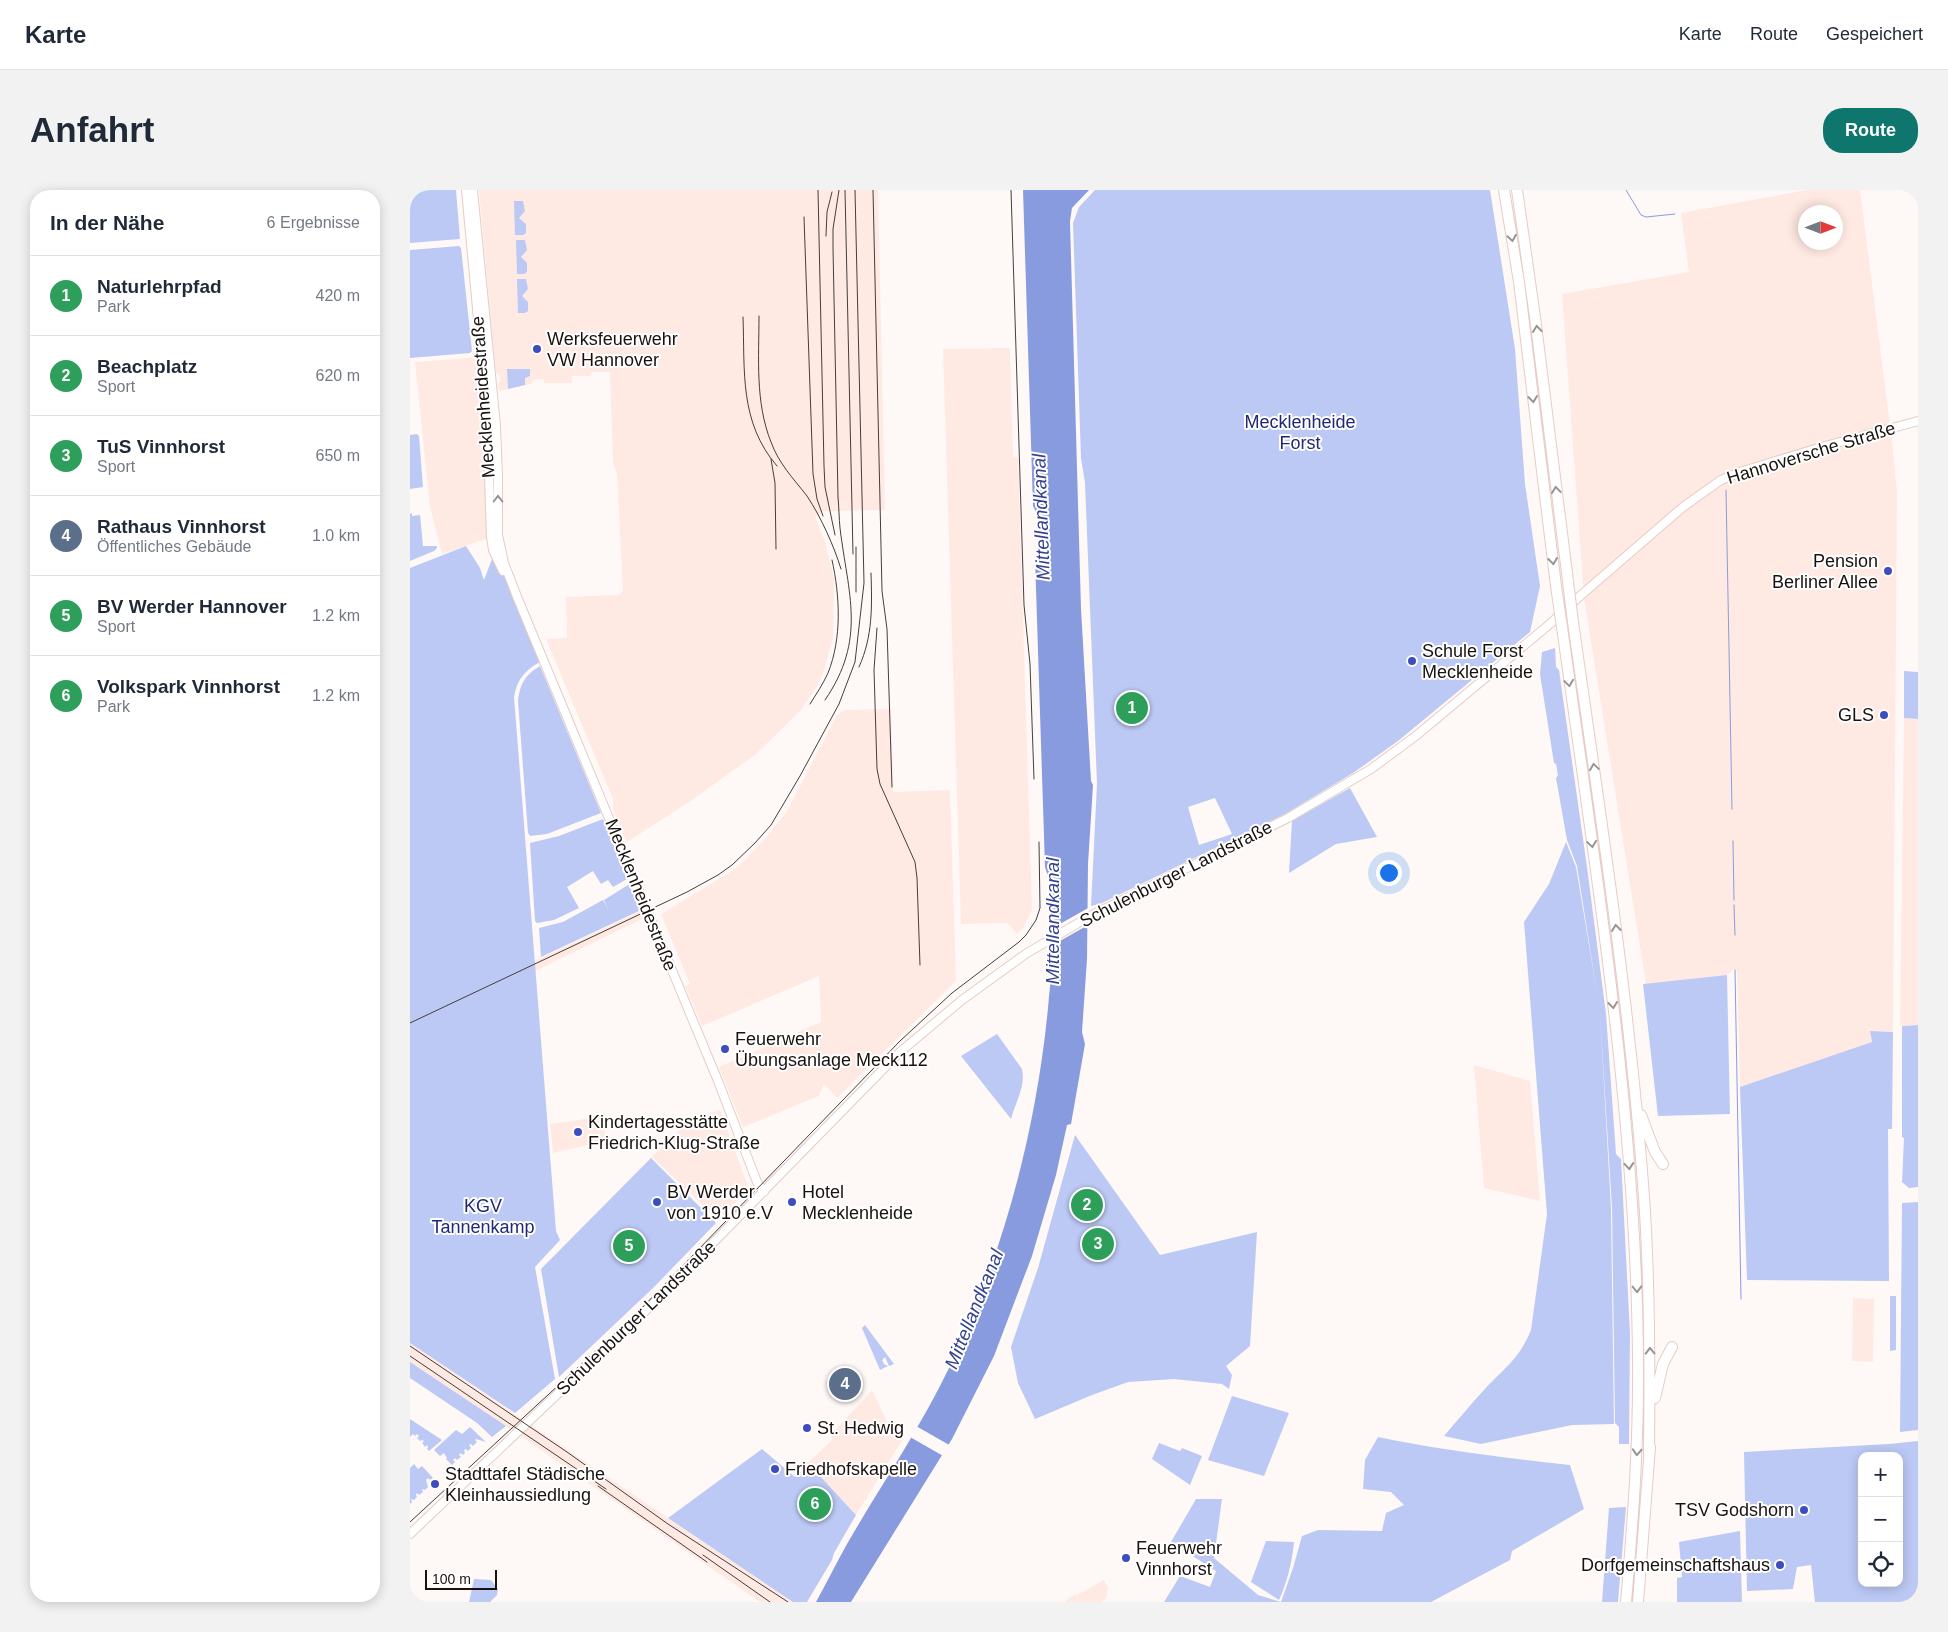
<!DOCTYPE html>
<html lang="de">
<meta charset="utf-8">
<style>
:root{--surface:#fff;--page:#f2f2f3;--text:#1f2937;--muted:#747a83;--line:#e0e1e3;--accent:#0f766e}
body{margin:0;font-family:Arial,sans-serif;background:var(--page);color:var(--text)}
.controls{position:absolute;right:15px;bottom:15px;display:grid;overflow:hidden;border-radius:10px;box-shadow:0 2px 12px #0003}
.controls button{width:45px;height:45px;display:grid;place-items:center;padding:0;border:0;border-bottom:1px solid var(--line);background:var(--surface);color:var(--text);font:25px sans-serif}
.compass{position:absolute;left:1388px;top:15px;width:45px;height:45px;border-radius:50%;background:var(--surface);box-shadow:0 2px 12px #0003;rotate:90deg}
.scale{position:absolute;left:15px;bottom:12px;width:72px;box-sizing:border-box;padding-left:5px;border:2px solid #19110e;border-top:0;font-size:14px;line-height:18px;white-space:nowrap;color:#19110e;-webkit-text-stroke:4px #fff;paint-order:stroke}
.you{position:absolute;left:978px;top:682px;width:18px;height:18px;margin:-12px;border:4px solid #fff;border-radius:50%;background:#1a73e8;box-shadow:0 0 0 8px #1a73e833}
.badge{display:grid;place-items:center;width:32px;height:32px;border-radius:50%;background:var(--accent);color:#fff;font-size:16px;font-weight:700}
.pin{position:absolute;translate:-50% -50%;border:2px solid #fff;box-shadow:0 1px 5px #0006}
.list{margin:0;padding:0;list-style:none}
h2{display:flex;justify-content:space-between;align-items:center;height:65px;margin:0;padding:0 20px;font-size:21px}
h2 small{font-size:16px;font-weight:400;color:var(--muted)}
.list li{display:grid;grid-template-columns:32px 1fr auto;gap:15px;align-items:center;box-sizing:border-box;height:80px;padding:0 20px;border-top:1px solid var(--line)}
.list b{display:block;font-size:19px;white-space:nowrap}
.list p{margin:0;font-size:16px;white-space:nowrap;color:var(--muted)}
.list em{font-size:16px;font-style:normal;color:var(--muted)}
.icon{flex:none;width:28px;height:28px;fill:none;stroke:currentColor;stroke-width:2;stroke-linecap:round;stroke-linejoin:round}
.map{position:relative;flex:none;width:1508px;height:1412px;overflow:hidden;border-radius:20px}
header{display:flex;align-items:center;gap:30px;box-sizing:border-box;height:70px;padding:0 25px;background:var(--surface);border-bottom:1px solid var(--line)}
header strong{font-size:24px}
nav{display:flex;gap:28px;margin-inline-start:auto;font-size:18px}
.intro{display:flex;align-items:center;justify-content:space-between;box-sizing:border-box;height:120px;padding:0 30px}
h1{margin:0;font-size:35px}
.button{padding:12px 22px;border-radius:20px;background:var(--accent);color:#fff;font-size:18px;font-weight:700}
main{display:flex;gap:30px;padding:0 30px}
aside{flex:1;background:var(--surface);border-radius:20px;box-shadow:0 2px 12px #0003}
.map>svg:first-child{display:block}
.built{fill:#ffe9e3;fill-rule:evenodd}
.green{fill:#bcc9f4;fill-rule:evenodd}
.water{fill:#899bdf}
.pier{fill:#fef9f7}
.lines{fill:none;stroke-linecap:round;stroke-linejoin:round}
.stream{stroke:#899bdf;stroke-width:1}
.secondary-casing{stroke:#e6ccc4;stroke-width:10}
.highway-casing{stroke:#e6ccc4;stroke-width:12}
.secondary{stroke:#fff;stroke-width:8}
.highway{stroke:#fff;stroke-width:10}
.tram{stroke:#463e3c;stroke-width:1}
.rail{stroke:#463e3c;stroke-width:1}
.highway-bridge-casing{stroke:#e6ccc4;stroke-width:12;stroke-linecap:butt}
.highway-bridge{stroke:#fff;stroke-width:10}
.oneway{stroke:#989493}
.poi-dot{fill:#3e4cc0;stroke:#fff;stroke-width:2}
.labels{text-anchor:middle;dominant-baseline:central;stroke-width:4;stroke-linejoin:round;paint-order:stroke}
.poi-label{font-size:18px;fill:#19110e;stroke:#fff;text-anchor:start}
.street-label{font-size:18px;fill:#19110e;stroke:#fff}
.park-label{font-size:18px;fill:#202875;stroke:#fff}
.water-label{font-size:19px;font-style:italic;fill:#344191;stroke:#fff}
</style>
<header>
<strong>Karte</strong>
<nav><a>Karte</a><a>Route</a><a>Gespeichert</a></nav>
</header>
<div class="intro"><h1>Anfahrt</h1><a class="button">Route</a></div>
<main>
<aside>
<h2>In der Nähe<small>6 Ergebnisse</small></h2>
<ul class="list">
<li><span class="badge" style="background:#2e9e5b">1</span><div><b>Naturlehrpfad</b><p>Park</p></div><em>420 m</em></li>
<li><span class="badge" style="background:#2e9e5b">2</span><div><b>Beachplatz</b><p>Sport</p></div><em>620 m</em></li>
<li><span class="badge" style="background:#2e9e5b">3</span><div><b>TuS Vinnhorst</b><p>Sport</p></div><em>650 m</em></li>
<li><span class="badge" style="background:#5c6f8a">4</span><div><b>Rathaus Vinnhorst</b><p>Öffentliches Gebäude</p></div><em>1.0 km</em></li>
<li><span class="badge" style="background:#2e9e5b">5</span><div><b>BV Werder Hannover</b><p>Sport</p></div><em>1.2 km</em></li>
<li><span class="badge" style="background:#2e9e5b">6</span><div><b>Volkspark Vinnhorst</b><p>Park</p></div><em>1.2 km</em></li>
</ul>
</aside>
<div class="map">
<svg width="1508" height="1412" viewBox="0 0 1508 1412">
<rect width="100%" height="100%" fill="#fef9f7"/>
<!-- built -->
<path class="built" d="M 69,0 L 468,0 L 475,320 L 414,321 L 405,327 L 415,352 L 424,389 L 423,448 L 412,486 L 406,498 L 390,521 L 346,564 L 282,610 L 217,652 L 203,620 L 203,609 L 136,449 L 157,448 L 156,407 L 209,405 L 213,401 L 207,284 L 203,273 L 200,182 L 182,182 L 181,186 L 162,186 L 162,193 L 134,193 L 134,189 L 123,190 L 121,194 L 89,201 L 88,193 L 90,192 L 89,184 L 87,184 L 85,177 Z
M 1397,0 L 1450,0 L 1482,251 L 1487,302 L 1483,842 L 1460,841 L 1462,852 L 1330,897 L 1327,780 L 1323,780 L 1317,785 L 1236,794 L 1174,408 L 1152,104 L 1279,82 L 1271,23 ZM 1396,22 L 1426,22 L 1426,52 L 1396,52 Z
M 600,158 L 603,267 L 608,267 L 622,720 L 613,738 L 607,744 L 599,734 L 595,733 L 551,734 L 533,159 Z
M 72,167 L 81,347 L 32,364 L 20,317 L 5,172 Z
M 481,519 L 483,602 L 540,600 L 546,791 L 427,908 L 414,894 L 409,906 L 333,937 L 309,877 L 411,832 L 409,786 L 292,836 L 275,796 L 280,794 L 251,724 L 319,683 L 331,674 L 354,650 L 376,623 L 427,525 L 435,520 Z
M 1494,528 L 1508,529 L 1508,835 L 1490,836 Z
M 233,720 L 236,727 L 123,782 L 0,830 Z
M 1064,875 L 1120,891 L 1130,1011 L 1074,998 Z
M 310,920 L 339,999 L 308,1030 L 242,967 L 279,930 Z
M 195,924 L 195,951 L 143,963 L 140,934 L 169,930 Z
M 1443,1108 L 1464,1109 L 1463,1172 L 1442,1171 Z
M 0,1153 L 258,1328 L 383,1412 L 350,1412 L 112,1247 L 0,1172 Z
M 462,1200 L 478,1234 L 494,1247 L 446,1325 L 398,1273 L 422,1250 L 421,1245 Z
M 694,1390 L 698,1398 L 696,1408 L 692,1412 L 654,1412 L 665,1404 L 667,1405 Z"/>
<!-- green -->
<path class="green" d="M 0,0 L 46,0 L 50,49 L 0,53 Z
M 685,0 L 1080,0 L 1105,159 L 1115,294 L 1130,396 L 1120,442 L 988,551 L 943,583 L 875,624 L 690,714 L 681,716 L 687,594 L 675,293 L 671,268 L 663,33 L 669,17 ZM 805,608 L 822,644 L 789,655 L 778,617 Z
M 104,11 L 113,11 L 115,21 L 109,28 L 116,34 L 116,43 L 113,45 L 105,45 Z
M 106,50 L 115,50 L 117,60 L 111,67 L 117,73 L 117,82 L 114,84 L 107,84 Z
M 49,56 L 51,58 L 62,161 L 60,163 L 0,168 L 0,60 Z
M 107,89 L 116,89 L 118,99 L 112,106 L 118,112 L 118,121 L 115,123 L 108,123 Z
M 97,179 L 120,179 L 120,186 L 115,188 L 115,195 L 98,199 Z
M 7,244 L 9,246 L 13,297 L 0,299 L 0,245 Z
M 2,323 L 2,326 L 10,325 L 13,356 L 27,356 L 27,358 L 24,361 L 0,371 L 0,324 Z
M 56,356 L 70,378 L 74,390 L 82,369 L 86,367 L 108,409 L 134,470 C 117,478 107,488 104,507 L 140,965 L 146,1041 L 150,1050 L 125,1077 L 145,1189 L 105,1223 L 0,1153 L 0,378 Z
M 1145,458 L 1146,477 L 1149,480 L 1177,677 L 1196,824 L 1206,964 L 1211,969 L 1220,1143 L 1219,1254 L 1209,1254 L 1209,1237 L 1205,1233 L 1202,1018 L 1190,824 L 1201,1018 L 1204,1234 L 1162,1235 L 1071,1254 L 1034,1246 C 1047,1231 1060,1215 1073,1201 C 1095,1177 1108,1171 1121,1140 L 1137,1024 L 1114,732 L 1139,694 L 1156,652 L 1166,677 L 1187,803 L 1167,676 L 1157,650 L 1146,588 L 1148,585 L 1146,574 L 1144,573 L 1130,484 L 1132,462 Z
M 130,476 L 191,623 L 137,644 L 120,646 L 118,643 L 108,511 C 110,494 115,485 130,476 Z
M 1494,481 L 1508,482 L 1508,529 L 1494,528 Z
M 940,598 L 967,647 L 926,654 L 879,683 L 882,631 Z
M 193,629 L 217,689 L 203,697 L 198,690 L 191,694 L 183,681 L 157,697 L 169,718 L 144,730 L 127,733 L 125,731 L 120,653 L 149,646 Z
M 218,695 L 220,695 L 231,720 L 131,767 L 129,738 L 153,732 L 193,710 L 198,719 L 194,710 Z
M 1317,785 L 1320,924 L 1248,926 L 1233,794 Z
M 1508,835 L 1508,997 L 1499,998 L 1492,992 L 1494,948 L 1492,947 L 1492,836 Z
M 1460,841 L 1483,842 L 1482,939 L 1478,939 L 1479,1091 L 1337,1090 L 1330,897 L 1462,852 Z
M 587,844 L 612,879 C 616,896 605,913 601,929 L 551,866 Z
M 665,945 L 750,1065 L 847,1042 L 840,1156 L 816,1176 L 822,1185 L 819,1199 L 812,1194 L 764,1189 L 718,1192 L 682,1205 L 625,1229 L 608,1193 L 601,1157 L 628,1078 Z
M 241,968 L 306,1033 L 244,1097 L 149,1187 L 131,1079 Z
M 1508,1012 L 1508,1240 L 1490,1242 L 1492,1013 Z
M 1480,1106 L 1486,1106 L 1486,1160 L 1480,1161 Z
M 455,1135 L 484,1174 L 479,1176 L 475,1167 L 472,1170 L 474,1174 L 478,1176 L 470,1180 L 452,1138 Z
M 0,1172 L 96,1236 L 82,1247 L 67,1233 L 0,1188 Z
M 822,1206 L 879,1223 L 854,1286 L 798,1270 Z
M 0,1229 L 32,1250 L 19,1261 L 17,1259 L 18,1257 L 17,1255 L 15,1257 L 12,1253 L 14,1251 L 12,1250 L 10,1251 L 7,1248 L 9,1246 L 7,1244 L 5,1246 L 3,1244 L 0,1247 Z
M 60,1237 L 76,1252 L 66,1249 L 65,1250 L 67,1252 L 63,1256 L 61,1254 L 59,1255 L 61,1258 L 58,1261 L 56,1259 L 54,1260 L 55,1263 L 53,1265 L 51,1263 L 49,1265 L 51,1267 L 47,1270 L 45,1268 L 43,1270 L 45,1272 L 42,1275 L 36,1269 L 37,1268 L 34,1263 L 30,1266 L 24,1260 L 46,1240 L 52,1244 Z
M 968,1247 C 1031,1260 1095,1268 1160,1275 L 1174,1319 L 1102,1361 L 1100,1370 L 1021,1412 L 754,1412 L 770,1386 L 800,1397 L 806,1381 L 761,1352 L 786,1309 L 812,1309 L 804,1368 L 848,1405 L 871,1412 L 883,1378 L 892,1346 L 908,1340 L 972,1341 L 976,1323 L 994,1315 L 981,1302 L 953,1299 L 955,1270 Z
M 1508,1251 L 1508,1412 L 1405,1412 L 1401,1375 L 1387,1377 L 1383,1399 L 1337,1401 L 1334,1262 L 1479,1254 ZM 1452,1266 L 1489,1266 L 1489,1393 L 1452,1393 Z
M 749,1253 L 770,1261 L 772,1258 L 792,1266 L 780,1295 L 742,1269 Z
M 352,1259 L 385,1287 L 398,1273 L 446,1325 L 424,1363 L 422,1370 L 397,1412 L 383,1412 L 258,1328 Z
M 4,1274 L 8,1279 L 12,1276 L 23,1288 L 20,1290 L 18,1288 L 16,1290 L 18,1297 L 15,1300 L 12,1299 L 13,1302 L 9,1305 L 7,1303 L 6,1305 L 7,1307 L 4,1310 L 1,1309 L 2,1312 L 0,1314 L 0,1278 Z
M 1216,1317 L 1208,1412 L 1192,1412 L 1199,1318 Z
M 1330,1341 L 1332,1412 L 1267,1412 L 1267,1388 L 1272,1387 L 1269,1352 Z
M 856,1351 L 884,1352 C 882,1373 877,1392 869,1410 L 841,1392 Z
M 64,1389 L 81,1390 L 88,1399 L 87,1405 L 80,1412 L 59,1412 Z"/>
<!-- water -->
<path class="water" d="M 613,0 L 679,0 L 662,18 L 660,31 L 671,419 L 681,591 L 683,595 L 678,674 L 677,769 L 672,842 L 675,854 L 661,934 L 657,935 L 646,985 L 622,1066 L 584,1166 L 542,1249 L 441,1412 L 406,1412 C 419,1389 430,1365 444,1342 C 476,1288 511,1236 539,1178 C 593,1065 626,942 638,818 C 642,771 651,721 635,677 L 625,368 L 637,343 L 623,316 Z"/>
<!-- pier -->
<path class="pier" d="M 680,717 L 680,734 L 641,756 L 641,739 Z
M 506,1236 L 541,1256 L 535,1267 L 500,1247 Z"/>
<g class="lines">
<!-- stream -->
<path class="stream" d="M 1216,0 L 1231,25 L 1236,27 L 1265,24
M 1316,300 L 1322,619
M 1323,651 L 1324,710
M 1324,715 L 1325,745
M 1325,780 L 1331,1109"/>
<!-- secondary casing -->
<g class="secondary-casing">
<path id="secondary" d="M 56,0 L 77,226 L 81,347 L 83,360 L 93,381
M 63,0 L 86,236 L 88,286 L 88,345 L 94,373 L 108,409 L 308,891 L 347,992 L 354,1002
M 0,1344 L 251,1106 L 490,862 L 552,810 L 617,763 L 682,725 L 878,628 L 961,579 L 1007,545 L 1141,433 L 1170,406 L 1273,317 L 1311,290 L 1333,281 L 1415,256 L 1508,231"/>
</g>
<!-- highway casing -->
<g class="highway-casing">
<path id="highway" d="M 1094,0 L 1109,92 L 1146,396
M 1107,0 L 1125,127 L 1157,383
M 1163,432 C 1190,623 1220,814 1234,1007 C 1240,1092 1240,1177 1239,1263
M 1153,444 C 1186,684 1226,925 1228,1168 C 1229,1250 1223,1331 1216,1412
M 1231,925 L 1245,962 L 1253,974
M 1245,1208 L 1253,1174 L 1262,1157
M 1228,1412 L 1240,1257"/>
</g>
<!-- secondary -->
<use href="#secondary" class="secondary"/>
<!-- highway -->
<use href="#highway" class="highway"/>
<!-- tram -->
<path class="tram" d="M 0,1332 L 228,1122 L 490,851 L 542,803 L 609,752 L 616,745 L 626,730 L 630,718 L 629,652"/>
<!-- rail -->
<path class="rail" d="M 408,0 L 414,276 L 415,297 L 425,345
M 435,0 L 443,364
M 463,0 L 472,401 L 477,439 L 482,597
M 601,0 L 614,415 L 620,474 L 624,589
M 394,27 L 403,284 L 407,309 L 413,326
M 416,46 L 417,22 L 422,2
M 349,126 C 349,168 345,212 361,252 C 369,274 383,288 397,306 C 411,327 424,356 431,379
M 333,127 C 335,181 329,232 367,276
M 361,269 L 365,293 L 366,359
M 446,402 L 446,357
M 467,438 L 464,480 L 467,579 L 470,594 L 505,672 L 507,688 L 510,775
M 449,477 C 463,446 462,416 461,383
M 415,510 C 457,449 438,404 430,338 C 429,328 429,318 428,307 L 423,58 L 423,39 L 429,0
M 400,514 C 407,503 413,494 418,483 C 432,448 430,406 422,370
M 0,833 L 277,702 L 308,685 L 322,675 L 345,653 L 361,635 L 390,586 L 429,514 L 445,472 L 454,393 L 445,0
M 0,1156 L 157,1262 L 258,1334 L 378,1412
M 0,1166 L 196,1299
M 188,1296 L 297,1372
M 293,1365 L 360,1412"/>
<!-- highway-bridge casing -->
<g class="highway-bridge-casing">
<path id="highway-bridge" d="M 1157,383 L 1163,432
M 1146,396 L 1153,444"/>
</g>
<!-- highway-bridge -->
<use href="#highway-bridge" class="highway-bridge"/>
</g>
<!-- one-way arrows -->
<defs><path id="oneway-chevron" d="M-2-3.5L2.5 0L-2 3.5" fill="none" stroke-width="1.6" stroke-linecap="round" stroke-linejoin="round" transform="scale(1.25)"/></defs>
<g class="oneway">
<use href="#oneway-chevron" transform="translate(1102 48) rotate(81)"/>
<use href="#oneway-chevron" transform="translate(1127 139) rotate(-97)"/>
<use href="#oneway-chevron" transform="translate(1123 209) rotate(83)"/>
<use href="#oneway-chevron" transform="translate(1146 300) rotate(-97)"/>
<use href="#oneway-chevron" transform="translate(88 309) rotate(-90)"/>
<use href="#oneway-chevron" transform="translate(1143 371) rotate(83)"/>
<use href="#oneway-chevron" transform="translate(1159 493) rotate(82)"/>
<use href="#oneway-chevron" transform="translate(1184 577) rotate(-98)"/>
<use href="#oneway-chevron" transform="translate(1182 654) rotate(82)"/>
<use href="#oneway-chevron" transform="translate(1206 738) rotate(-97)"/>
<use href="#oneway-chevron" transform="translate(1203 815) rotate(83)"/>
<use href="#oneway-chevron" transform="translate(1219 976) rotate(85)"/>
<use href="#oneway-chevron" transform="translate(1227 1099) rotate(88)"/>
<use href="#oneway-chevron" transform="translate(1240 1161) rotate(-91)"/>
<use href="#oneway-chevron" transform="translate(1227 1262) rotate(93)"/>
</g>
<!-- markers -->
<g class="poi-dot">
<circle cx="127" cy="159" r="5"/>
<circle cx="1478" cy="381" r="5"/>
<circle cx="1002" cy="471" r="5"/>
<circle cx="1474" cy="525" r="5"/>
<circle cx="315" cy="859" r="5"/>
<circle cx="168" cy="942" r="5"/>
<circle cx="247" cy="1012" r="5"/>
<circle cx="382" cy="1012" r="5"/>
<circle cx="397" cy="1238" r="5"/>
<circle cx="365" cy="1279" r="5"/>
<circle cx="25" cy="1294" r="5"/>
<circle cx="1394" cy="1320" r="5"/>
<circle cx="716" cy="1368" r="5"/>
<circle cx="1370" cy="1375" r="5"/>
</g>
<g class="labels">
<!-- poi labels -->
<g class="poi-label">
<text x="137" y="149">Werksfeuerwehr<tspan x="137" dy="21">VW Hannover</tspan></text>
<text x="1468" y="371" text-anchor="end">Pension<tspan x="1468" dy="21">Berliner Allee</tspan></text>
<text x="1012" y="461">Schule Forst<tspan x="1012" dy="21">Mecklenheide</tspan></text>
<text x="1464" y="525" text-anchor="end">GLS</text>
<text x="325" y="849">Feuerwehr<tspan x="325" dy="21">Übungsanlage Meck112</tspan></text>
<text x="178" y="932">Kindertagesstätte<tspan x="178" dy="21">Friedrich-Klug-Straße</tspan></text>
<text x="257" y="1002">BV Werder<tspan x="257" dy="21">von 1910 e.V</tspan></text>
<text x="392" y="1002">Hotel<tspan x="392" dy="21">Mecklenheide</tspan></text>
<text x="407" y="1238">St. Hedwig</text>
<text x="375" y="1279">Friedhofskapelle</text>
<text x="35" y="1284">Stadttafel Städische<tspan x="35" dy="21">Kleinhaussiedlung</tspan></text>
<text x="1384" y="1320" text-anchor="end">TSV Godshorn</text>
<text x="726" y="1358">Feuerwehr<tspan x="726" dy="21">Vinnhorst</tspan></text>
<text x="1360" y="1375" text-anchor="end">Dorfgemeinschaftshaus</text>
</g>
<!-- street labels -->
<g class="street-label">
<text transform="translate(73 207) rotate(-94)">Mecklenheidestraße</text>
<text transform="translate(1401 263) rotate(-17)">Hannoversche Straße</text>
<text transform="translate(766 684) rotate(-27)">Schulenburger Landstraße</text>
<text transform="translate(231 705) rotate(68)">Mecklenheidestraße</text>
<text transform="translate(226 1128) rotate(-44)">Schulenburger Landstraße</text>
</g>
<!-- park labels -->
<g class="park-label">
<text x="890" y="232">Mecklenheide<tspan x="890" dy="21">Forst</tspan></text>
<text x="73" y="1016">KGV<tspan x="73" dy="21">Tannenkamp</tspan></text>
</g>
<!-- water labels -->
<g class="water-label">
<text transform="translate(631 327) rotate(-92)">Mittellandkanal</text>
<text transform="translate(642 731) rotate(-90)">Mittellandkanal</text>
<text transform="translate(564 1119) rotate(-68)">Mittellandkanal</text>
</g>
</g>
</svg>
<div class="controls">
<button>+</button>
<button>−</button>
<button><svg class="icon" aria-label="locate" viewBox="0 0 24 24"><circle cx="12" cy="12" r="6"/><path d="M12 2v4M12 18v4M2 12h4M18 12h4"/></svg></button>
</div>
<svg class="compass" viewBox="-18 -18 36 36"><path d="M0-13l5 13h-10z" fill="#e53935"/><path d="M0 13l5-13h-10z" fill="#747a83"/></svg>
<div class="scale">100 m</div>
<div class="you"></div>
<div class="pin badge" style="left:722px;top:518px;background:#2e9e5b">1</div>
<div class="pin badge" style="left:677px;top:1015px;background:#2e9e5b">2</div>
<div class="pin badge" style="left:688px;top:1054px;background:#2e9e5b">3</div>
<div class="pin badge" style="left:435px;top:1194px;background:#5c6f8a">4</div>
<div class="pin badge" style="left:219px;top:1056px;background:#2e9e5b">5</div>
<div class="pin badge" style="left:405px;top:1314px;background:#2e9e5b">6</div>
</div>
</main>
